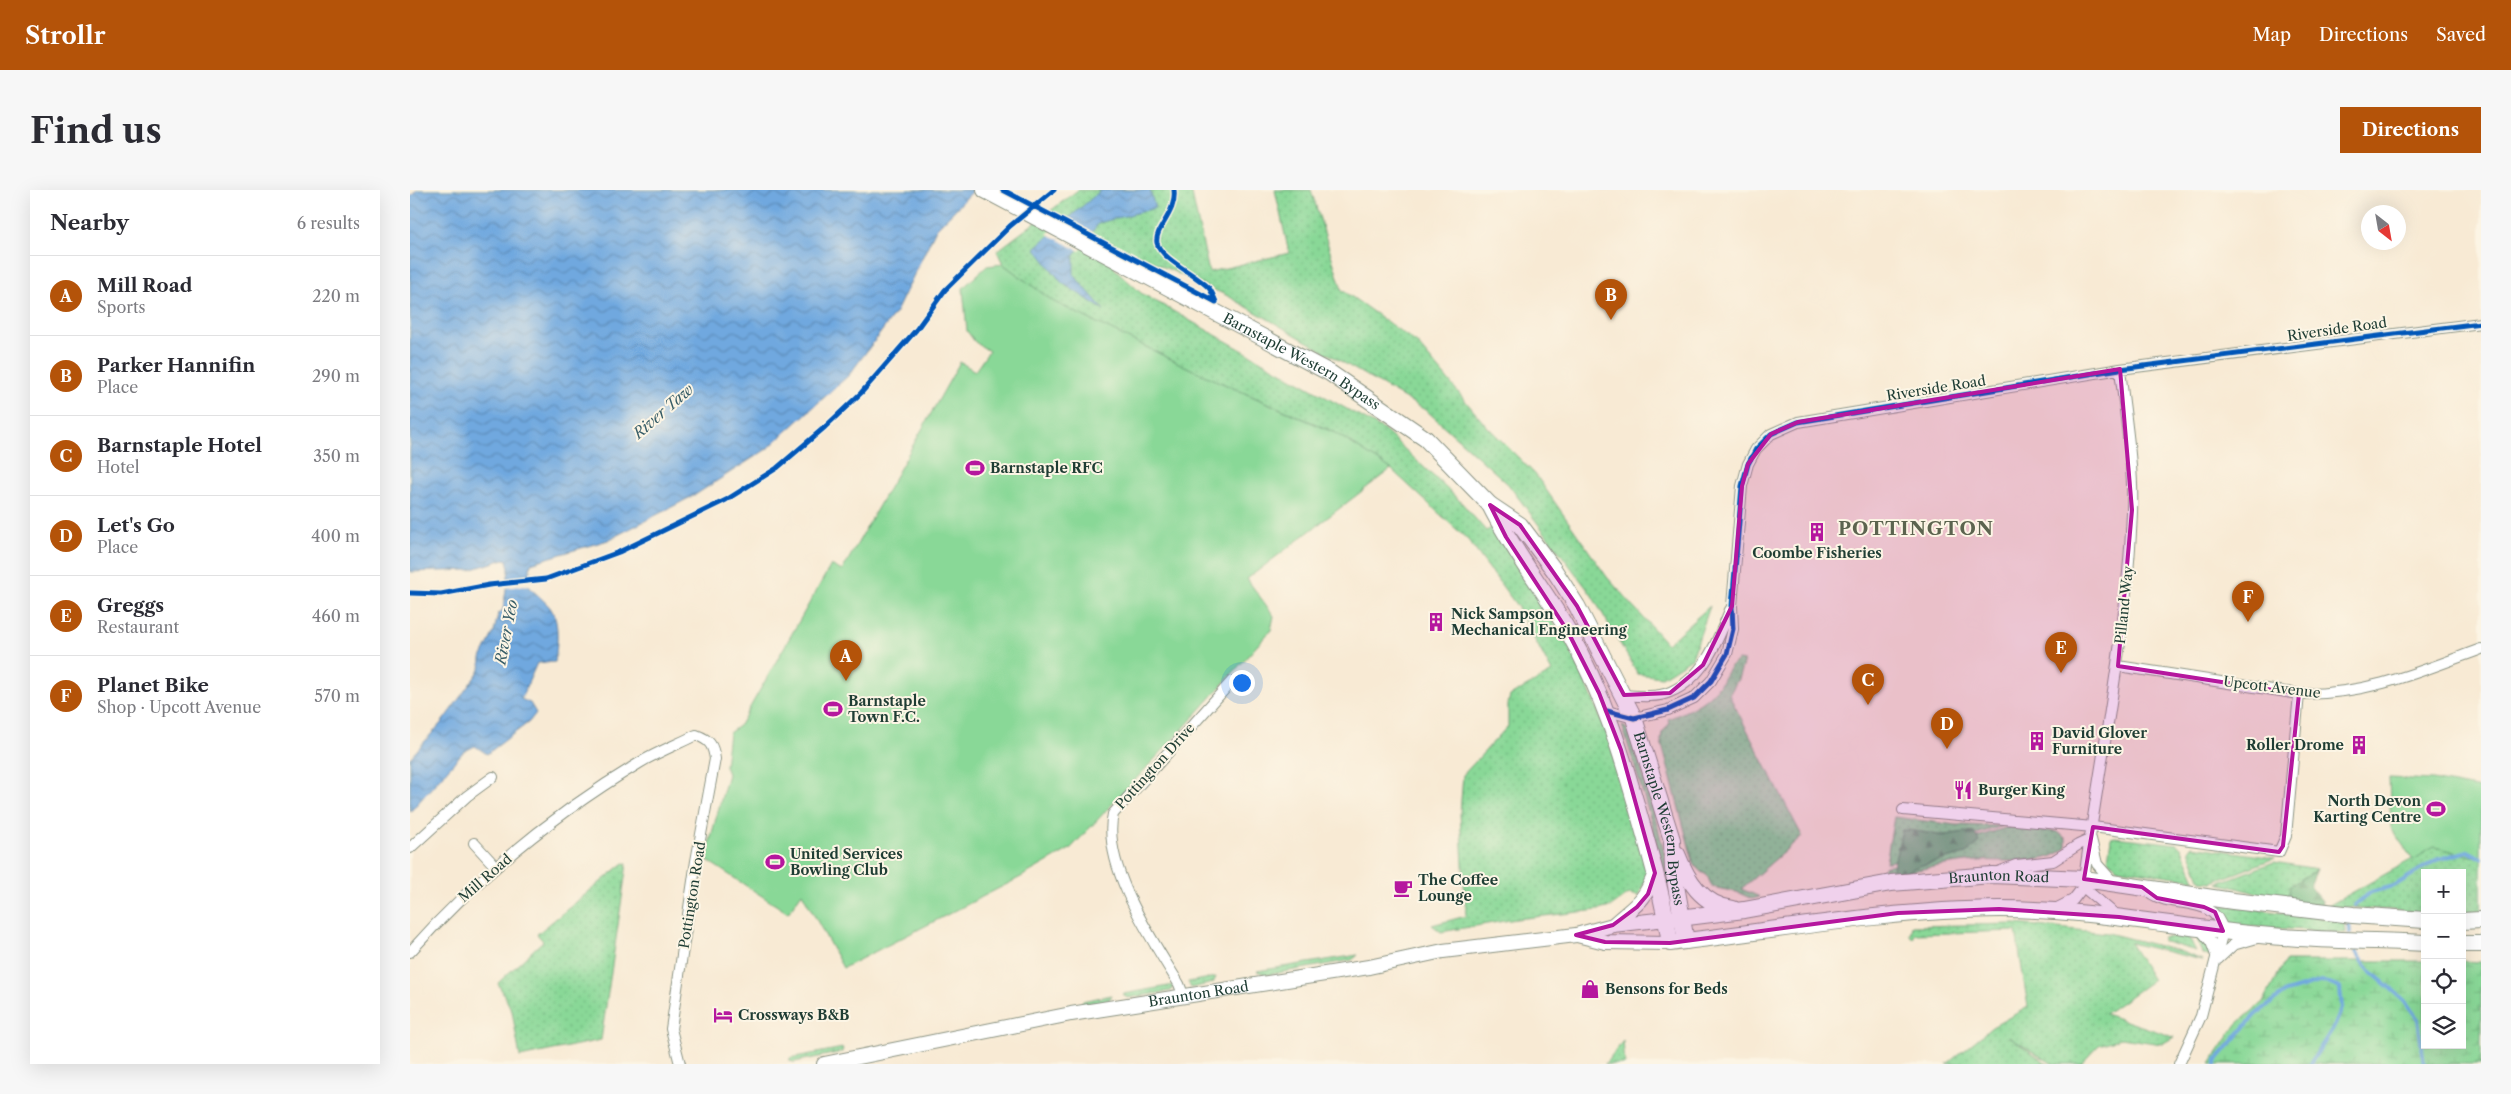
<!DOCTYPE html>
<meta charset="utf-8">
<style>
:root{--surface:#fff;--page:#f7f7f7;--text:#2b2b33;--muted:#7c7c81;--line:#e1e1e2;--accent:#b45309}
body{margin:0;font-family:"Libre Caslon Text",serif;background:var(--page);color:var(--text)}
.controls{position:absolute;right:15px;bottom:15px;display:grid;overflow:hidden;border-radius:0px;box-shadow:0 5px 20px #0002}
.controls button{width:45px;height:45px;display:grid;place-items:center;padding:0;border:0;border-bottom:1px solid var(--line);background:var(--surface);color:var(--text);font:25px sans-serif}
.compass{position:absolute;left:1951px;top:15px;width:45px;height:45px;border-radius:50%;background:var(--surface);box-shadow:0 5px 20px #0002;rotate:149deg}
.you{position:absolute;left:831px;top:492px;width:18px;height:18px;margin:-12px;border:4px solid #fff;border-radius:50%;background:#1a73e8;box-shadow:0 0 0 8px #1a73e833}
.badge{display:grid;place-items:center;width:32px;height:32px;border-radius:50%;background:var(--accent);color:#fff;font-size:16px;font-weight:700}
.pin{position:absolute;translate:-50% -41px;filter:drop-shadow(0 1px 2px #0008)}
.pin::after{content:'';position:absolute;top:26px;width:18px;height:15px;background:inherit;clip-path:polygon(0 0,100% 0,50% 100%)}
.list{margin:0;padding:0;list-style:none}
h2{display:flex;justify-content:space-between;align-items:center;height:65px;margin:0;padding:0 20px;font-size:21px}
h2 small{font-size:16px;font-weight:400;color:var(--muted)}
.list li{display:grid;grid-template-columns:32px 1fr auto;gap:15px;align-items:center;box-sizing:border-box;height:80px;padding:0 20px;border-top:1px solid var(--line)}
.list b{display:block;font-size:19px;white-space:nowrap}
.list p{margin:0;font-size:16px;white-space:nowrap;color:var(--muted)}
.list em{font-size:16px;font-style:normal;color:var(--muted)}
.icon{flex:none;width:28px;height:28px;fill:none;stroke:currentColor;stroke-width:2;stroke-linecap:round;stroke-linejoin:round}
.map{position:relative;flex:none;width:2071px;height:874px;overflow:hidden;border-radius:0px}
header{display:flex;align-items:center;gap:30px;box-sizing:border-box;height:70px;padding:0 25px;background:var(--accent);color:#fff}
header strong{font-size:24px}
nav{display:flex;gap:28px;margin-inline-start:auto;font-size:18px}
.intro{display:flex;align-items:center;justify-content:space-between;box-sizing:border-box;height:120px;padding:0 30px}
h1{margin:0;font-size:35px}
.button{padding:12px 22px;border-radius:0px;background:var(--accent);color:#fff;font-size:18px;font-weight:700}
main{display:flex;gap:30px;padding:0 30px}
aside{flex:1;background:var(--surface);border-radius:0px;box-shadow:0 5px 20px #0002}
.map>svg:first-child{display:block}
.grass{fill:url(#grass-dots);stroke:#548a66}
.forest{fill:url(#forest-firs);stroke:#467a5a}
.wetland{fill:url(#wetland-marsh);stroke:#548a66}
.park{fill:#89d897;stroke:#548a66}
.water{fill:url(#water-waves);stroke:#48728a}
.pier{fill:#f8ead4}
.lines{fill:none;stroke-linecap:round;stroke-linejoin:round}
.stream{stroke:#70a8df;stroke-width:4}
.minor-casing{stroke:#8c9484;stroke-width:12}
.secondary-casing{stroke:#8c9484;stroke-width:16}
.primary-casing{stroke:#8c9484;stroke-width:18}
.minor{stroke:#fff;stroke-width:10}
.secondary{stroke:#fff;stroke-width:14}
.primary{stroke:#fff;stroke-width:16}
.cycleway-casing{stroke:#fcf5e5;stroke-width:8}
.cycleway{stroke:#0057b8;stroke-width:5}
.marked{fill:#b5179e;fill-opacity:0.2;stroke:#b5179e;stroke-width:4;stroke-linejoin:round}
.labels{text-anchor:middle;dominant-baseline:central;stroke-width:4;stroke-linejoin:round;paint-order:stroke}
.street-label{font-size:14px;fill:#1f3d34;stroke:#fcf5e5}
.poi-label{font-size:14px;font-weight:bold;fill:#1f3d34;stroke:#fcf5e5;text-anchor:start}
.water-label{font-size:15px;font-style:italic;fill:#375d67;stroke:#fcf5e5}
.district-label{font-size:19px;font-weight:bold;letter-spacing:1px;fill:#5c644f;stroke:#fcf5e5}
</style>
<header>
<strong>Strollr</strong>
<nav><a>Map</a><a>Directions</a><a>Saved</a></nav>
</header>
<div class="intro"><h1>Find us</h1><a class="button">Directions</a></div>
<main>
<aside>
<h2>Nearby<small>6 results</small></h2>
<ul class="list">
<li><span class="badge">A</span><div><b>Mill Road</b><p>Sports</p></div><em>220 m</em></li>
<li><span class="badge">B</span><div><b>Parker Hannifin</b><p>Place</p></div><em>290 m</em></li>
<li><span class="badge">C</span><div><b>Barnstaple Hotel</b><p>Hotel</p></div><em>350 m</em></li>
<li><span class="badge">D</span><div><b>Let's Go</b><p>Place</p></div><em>400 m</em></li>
<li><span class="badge">E</span><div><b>Greggs</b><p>Restaurant</p></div><em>460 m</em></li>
<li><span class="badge">F</span><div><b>Planet Bike</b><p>Shop · Upcott Avenue</p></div><em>570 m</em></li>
</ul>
</aside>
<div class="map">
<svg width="2071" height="874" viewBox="0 0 2071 874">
<defs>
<pattern id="grass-dots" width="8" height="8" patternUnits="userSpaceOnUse" patternTransform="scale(1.25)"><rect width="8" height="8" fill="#89d897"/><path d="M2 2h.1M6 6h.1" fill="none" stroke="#76ba83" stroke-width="1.8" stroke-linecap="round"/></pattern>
<pattern id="forest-firs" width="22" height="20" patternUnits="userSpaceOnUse" patternTransform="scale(1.25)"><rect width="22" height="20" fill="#6eb880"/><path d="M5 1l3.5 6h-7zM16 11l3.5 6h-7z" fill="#5a976a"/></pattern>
<pattern id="wetland-marsh" width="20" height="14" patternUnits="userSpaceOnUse" patternTransform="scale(1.25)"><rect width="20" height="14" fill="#89d897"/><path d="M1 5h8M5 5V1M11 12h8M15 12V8" fill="none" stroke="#76ba83"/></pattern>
<pattern id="water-waves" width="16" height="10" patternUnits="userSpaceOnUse" patternTransform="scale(1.25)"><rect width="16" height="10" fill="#70a8df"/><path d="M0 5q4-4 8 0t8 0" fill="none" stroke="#5b8ab6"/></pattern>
</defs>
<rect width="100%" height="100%" fill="#fcf5e5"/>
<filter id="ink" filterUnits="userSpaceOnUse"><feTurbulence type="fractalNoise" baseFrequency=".02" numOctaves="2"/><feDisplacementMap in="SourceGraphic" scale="10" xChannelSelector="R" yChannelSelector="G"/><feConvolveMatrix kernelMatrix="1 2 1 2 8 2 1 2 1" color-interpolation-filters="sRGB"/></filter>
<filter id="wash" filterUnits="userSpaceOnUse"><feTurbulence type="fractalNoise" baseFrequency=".0096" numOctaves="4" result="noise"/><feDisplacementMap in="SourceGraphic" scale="20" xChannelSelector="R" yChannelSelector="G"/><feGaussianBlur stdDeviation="1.12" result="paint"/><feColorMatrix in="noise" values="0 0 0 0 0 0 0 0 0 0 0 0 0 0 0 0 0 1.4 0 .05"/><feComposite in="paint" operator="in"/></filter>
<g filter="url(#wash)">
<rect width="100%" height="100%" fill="#f8ead4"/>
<!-- grass -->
<path class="grass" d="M 668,0 L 781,0 L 799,82 L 879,63 L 865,0 L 901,0 L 932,100 L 1007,153 L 1073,232 L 1125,284 L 1197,387 L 1257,454 L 1300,416 L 1282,468 L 1252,487 L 1228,484 L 1181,404 L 1098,294 L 1017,221 L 818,106 L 714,59 L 704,78 L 731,103 L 974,240 L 1051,312 L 1076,341 L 1083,337 L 1165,466 L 1207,568 L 1237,676 L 1237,685 L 1229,706 L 1219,704 L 1201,717 L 1188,720 L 1106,729 L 1031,742 L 1022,735 L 1056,726 L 1050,623 L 1053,585 L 1098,536 L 1098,513 L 1100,506 L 1142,482 L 1107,416 L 1058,350 L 981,279 L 924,242 L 789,183 L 644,112 L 593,74 L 587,61 Z
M 1328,470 L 1334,471 L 1328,489 L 1319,505 L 1392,646 L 1331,699 L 1350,707 L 1342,709 L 1327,702 L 1302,697 L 1297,685 L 1291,682 L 1284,675 L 1251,551 L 1252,543 L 1259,534 L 1258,529 C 1277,521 1294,514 1307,498 C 1315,488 1317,477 1328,470 Z
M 1212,535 L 1218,540 C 1238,596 1253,651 1264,709 L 1259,711 L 1241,630 Z
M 1484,627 L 1546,635 L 1592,636 L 1476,673 Z
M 1598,637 L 1648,642 L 1656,649 L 1656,658 C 1634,677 1594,669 1566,671 C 1535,674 1503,680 1473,688 L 1471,682 L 1474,677 Z
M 1705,647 L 1767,654 L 1772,659 L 1785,690 L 1707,678 L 1698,669 L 1701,648 Z
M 1782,656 L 1865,668 L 1803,692 L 1791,691 L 1779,660 Z
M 2024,657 L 2071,668 L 2071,721 L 2052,721 L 2052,683 L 2015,683 L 2015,722 L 1918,716 Z
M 1864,672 L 1907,679 L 1881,696 L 1877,711 L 1808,693 Z
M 214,673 L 217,674 L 191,850 L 110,867 L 102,821 L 88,793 L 133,751 L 127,744 Z
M 1707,682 L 1787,694 L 1786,699 L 1716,688 L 1707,685 Z
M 1798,713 L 1934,731 L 1936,743 L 1821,735 L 1814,720 L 1798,716 Z
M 1606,734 L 1698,743 L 1769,761 L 1792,770 L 1720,753 L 1743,790 L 1695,824 L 1764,847 L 1752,854 L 1711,848 L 1689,855 L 1671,874 L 1643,874 L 1599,847 L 1638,874 L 1537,874 L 1582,837 L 1618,817 L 1606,741 L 1505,744 L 1503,749 L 1500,745 L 1502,736 Z
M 1786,745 L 1795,754 L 1801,767 L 1792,764 Z
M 1778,746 L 1786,761 L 1752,751 L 1752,748 Z
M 948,765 L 942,770 L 856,785 L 847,781 Z
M 806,787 L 803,793 L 781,798 L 778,792 Z
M 764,795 L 761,801 L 717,808 L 713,804 Z
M 702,805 L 699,810 L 673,814 L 672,811 Z
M 1213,851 L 1215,874 L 1195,874 Z
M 433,858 L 432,862 L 384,872 L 380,871 L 380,868 Z"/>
<!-- forest -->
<path class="forest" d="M 1492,640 C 1505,640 1516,643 1528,645 C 1541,646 1551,640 1564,643 L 1570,652 L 1556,664 L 1509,676 L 1491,684 L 1482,682 Z
M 1907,679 L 1900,696 L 1912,711 L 1911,716 L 1877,711 L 1880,696 Z"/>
<!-- wetland -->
<path class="wetland" d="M 1875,771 L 2015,771 L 2015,855 L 2052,855 L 2052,771 L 2071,772 L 2071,874 L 1800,874 L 1827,834 L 1854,811 Z"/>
<!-- park -->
<path class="park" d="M 593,74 L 644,112 L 789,183 L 925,243 L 981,279 L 837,389 L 864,426 L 861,440 L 772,540 L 660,659 L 611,687 L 433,778 L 392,703 L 378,723 L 295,669 L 318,584 L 315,576 L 319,543 L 330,535 L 421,375 L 432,381 L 550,172 L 565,181 L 579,161 L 565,152 L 557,141 L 553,98 L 577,76 Z
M 1979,588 L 2023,590 L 2071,599 L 2071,668 L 2024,657 L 2003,670 L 1981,638 Z"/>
<!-- water -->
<path class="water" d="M 7,0 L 564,0 L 526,39 L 486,122 L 439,185 L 357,259 L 285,305 L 198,350 L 121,373 L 118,395 C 124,403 132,408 138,415 C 151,429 147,455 145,472 L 127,473 L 111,509 L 120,513 L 126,523 L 119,532 L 77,564 L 65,556 L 53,562 L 0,622 L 0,568 L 32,532 L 70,480 L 71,468 L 84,442 L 88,424 L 93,420 L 99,379 L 97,370 L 94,369 L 60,380 L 0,382 L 0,7 Z
M 691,0 L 740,0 L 745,18 L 689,33 L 664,65 L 664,85 L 694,120 L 652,93 L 625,58 Z"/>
<!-- pier -->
<path class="pier" d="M 656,28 L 684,43 L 670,61 L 637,44 Z
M 122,387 L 121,395 L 94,398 L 95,390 Z"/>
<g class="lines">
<!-- stream -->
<path class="stream" d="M 1945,715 L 1961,702 L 1984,696 L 2026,670 L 2058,661 L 2071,668
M 1939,732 L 1940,743
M 1946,762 L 1959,780 L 1994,810 L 2008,829 L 2014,874
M 1806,874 L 1806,871 L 1845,825 L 1876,802 L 1912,791 L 1930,798 L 1932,818 L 1925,835 L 1900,874"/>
</g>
</g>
<g filter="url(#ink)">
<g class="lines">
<!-- minor casing -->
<g class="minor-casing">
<path id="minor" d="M 1708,476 L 1889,504 C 1957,505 2009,482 2071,459
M 1214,505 C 1228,506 1247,508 1260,502 C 1294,488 1308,450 1320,420
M 1197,521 L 1224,528 L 1258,520 L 1284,508 L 1301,491 L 1317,464 L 1323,439 L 1322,416 L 1332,296 L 1338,274 L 1346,259 L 1361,244 L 1388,232 L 1710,179 L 2071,133
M 1493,620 L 1683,637 L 1869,662 L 1876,646 L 1889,504
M 64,653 L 86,677
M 0,658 L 57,606 L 83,587
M 1588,682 L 1606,675 L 1643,671 L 1668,655 L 1681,649 L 1687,674 L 1703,692
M 1673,697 L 1706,725
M 1739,702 C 1764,721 1804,703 1813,741 L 1791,826 L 1769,874
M 1645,719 L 1663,710 L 1673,697 C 1689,572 1717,449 1722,322 C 1724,275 1715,226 1710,179
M 1789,738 L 1801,752 L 1807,768
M 0,762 C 66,688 146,623 231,572 C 248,562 268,554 286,545 C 300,550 303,555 305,569 L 286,671 L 261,839 L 270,874
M 1808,769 L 1823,755 L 1847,748
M 774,807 L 769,794 C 743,751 691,675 703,624 L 822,491"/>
</g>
<!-- secondary casing -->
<g class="secondary-casing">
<g id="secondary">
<path d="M 1203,735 C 1226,714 1234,713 1245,683"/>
<path d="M 1167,745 L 1195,752 L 1260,753"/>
<path id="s1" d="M 414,874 L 661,824 L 959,777 L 1033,761 L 1166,745 L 1203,735 L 1256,729"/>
</g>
</g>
<!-- primary casing -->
<g class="primary-casing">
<g id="primary">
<path id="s2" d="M 575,0 L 920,183 L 1016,249 L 1080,315 L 1110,335 L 1144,380 L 1167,416 L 1224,528 L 1262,650 L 1263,679 L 1276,751"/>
<path d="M 1080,315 C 1102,360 1133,397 1158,441 C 1193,502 1213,567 1232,635 C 1243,674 1254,713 1260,753 C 1370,740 1479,720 1590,719 C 1665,719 1739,732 1813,741 C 1880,750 1948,750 2015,753"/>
<path d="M 1267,664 C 1277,690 1292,715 1323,719"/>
<path id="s3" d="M 1261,729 L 1334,720 L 1481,693 L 1582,685 L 1674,689 L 1823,711 L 1943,725 L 2015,730"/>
<path d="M 2052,731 L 2071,730"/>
<path d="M 2052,754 L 2071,754"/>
</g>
</g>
<!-- minor -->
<use href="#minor" class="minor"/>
<!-- secondary -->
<use href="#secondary" class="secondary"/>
<!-- primary -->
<use href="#primary" class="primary"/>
<!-- cycleway casing -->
<g class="cycleway-casing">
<path id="cycleway" d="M 593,0 L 806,112
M 764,0 C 767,24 744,38 747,53 C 751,69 787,85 799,98 C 802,102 804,107 806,112
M 0,403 L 31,404 L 79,395 L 136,389 L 209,362 L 316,310 L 367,278 L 415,237 L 451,203 L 506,140 L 535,100 L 600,36 L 644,0
M 1197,521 L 1224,528 L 1258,520 L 1284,508 L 1301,491 L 1317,464 L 1323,439 L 1322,416 L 1332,296 L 1338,274 L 1346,259 L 1361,244 L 1388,232 L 1710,179 L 2071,133"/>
</g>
<!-- cycleway -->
<use href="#cycleway" class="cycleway"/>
</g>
</g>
<!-- marked area -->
<path class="marked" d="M 1710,179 L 1722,320 L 1708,476 L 1889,504 L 1873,656 L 1869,662 L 1683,637 L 1674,689 L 1732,697 L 1747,708 L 1794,717 L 1805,722 L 1813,741 L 1709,727 L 1589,719 L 1488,723 L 1260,753 L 1195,752 L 1166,745 L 1203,735 L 1227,717 L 1238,704 L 1245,683 L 1211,560 L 1189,503 L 1157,440 L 1096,347 L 1080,315 L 1110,335 L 1167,416 L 1214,505 L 1260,503 L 1293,475 L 1322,416 L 1332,296 L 1338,274 L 1361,244 L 1388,232 Z"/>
<!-- icons -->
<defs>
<g id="stadium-bare" transform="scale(1.5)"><path d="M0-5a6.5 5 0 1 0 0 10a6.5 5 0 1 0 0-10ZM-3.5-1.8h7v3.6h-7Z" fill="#b5179e" stroke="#fcf5e5" stroke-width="2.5" paint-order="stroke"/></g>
<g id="building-bare" transform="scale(1.5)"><path d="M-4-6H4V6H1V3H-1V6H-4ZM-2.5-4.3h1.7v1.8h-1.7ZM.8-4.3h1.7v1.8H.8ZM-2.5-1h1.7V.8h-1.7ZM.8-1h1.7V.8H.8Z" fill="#b5179e" stroke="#fcf5e5" stroke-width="2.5" paint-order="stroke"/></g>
<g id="restaurant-bare" transform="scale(1.5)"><path d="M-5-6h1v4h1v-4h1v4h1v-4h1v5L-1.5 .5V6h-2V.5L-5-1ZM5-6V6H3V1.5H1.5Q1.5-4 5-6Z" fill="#b5179e" stroke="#fcf5e5" stroke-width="2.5" paint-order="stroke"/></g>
<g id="cafe-bare" transform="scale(1.5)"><path d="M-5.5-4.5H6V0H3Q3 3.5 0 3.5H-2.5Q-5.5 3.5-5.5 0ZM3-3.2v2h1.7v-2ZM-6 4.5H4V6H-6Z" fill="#b5179e" stroke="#fcf5e5" stroke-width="2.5" paint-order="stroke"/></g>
<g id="shop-bare" transform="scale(1.5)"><path d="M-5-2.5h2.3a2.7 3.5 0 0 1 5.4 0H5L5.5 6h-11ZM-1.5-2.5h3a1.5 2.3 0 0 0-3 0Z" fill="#b5179e" stroke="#fcf5e5" stroke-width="2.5" paint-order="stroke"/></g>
<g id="hotel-bare" transform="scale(1.5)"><path d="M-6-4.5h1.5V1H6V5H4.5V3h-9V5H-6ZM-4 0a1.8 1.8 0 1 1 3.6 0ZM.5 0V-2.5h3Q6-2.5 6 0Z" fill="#b5179e" stroke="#fcf5e5" stroke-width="2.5" paint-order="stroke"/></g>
</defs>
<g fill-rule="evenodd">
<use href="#stadium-bare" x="565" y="278"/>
<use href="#building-bare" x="1407" y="342"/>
<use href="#building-bare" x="1026" y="432"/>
<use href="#stadium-bare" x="423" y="519"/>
<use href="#building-bare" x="1627" y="551"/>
<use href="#building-bare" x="1949" y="555"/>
<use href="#restaurant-bare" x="1553" y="600"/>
<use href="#stadium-bare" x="2026" y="619"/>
<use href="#stadium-bare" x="365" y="672"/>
<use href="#cafe-bare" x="993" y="698"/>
<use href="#shop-bare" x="1180" y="799"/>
<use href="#hotel-bare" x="313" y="825"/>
</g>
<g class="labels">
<!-- street labels -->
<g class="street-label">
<text transform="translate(1927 139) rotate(-8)">Riverside Road</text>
<text stroke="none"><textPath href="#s2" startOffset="360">Barnstaple Western Bypass</textPath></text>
<text transform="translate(1526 198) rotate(-9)">Riverside Road</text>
<text transform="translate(1714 415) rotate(-84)">Pilland Way</text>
<text transform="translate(1862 497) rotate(7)">Upcott Avenue</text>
<text transform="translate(745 576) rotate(-48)">Pottington Drive</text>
<text stroke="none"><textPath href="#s2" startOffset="964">Barnstaple Western Bypass</textPath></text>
<text stroke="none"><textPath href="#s3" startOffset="331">Braunton Road</textPath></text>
<text transform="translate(75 688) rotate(-41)">Mill Road</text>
<text transform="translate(282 705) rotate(-81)">Pottington Road</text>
<text stroke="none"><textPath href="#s1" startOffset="381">Braunton Road</textPath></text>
</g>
<!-- poi labels -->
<g class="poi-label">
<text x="580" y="278">Barnstaple RFC</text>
<text x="1407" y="363" text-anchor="middle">Coombe Fisheries</text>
<text x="1041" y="424">Nick Sampson<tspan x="1041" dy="16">Mechanical Engineering</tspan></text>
<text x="438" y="511">Barnstaple<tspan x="438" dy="16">Town F.C.</tspan></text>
<text x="1642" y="543">David Glover<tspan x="1642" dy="16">Furniture</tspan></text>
<text x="1934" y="555" text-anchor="end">Roller Drome</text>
<text x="1568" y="600">Burger King</text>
<text x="2011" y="611" text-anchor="end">North Devon<tspan x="2011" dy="16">Karting Centre</tspan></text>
<text x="380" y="664">United Services<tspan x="380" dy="16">Bowling Club</tspan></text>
<text x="1008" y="690">The Coffee<tspan x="1008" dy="16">Lounge</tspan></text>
<text x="1195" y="799">Bensons for Beds</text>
<text x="328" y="825">Crossways B&amp;B</text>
</g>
<!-- water labels -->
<g class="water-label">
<text transform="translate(253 221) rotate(-41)">River Taw</text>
<text transform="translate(96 442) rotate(-79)">River Yeo</text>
</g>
<!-- district labels -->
<g class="district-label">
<text x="1506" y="338">POTTINGTON</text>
</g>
</g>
</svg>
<div class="controls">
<button>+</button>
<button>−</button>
<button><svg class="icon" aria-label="locate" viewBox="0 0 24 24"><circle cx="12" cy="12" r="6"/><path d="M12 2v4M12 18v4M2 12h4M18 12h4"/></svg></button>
<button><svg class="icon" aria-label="layers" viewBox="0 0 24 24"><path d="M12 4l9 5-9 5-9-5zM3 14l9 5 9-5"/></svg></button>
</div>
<svg class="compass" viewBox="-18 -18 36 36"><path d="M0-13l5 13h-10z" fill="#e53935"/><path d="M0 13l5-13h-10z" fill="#7c7c81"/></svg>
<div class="you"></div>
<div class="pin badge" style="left:436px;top:491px">A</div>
<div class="pin badge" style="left:1201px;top:130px">B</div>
<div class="pin badge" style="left:1458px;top:515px">C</div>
<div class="pin badge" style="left:1537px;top:559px">D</div>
<div class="pin badge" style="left:1651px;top:483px">E</div>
<div class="pin badge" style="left:1838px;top:432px">F</div>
</div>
</main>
